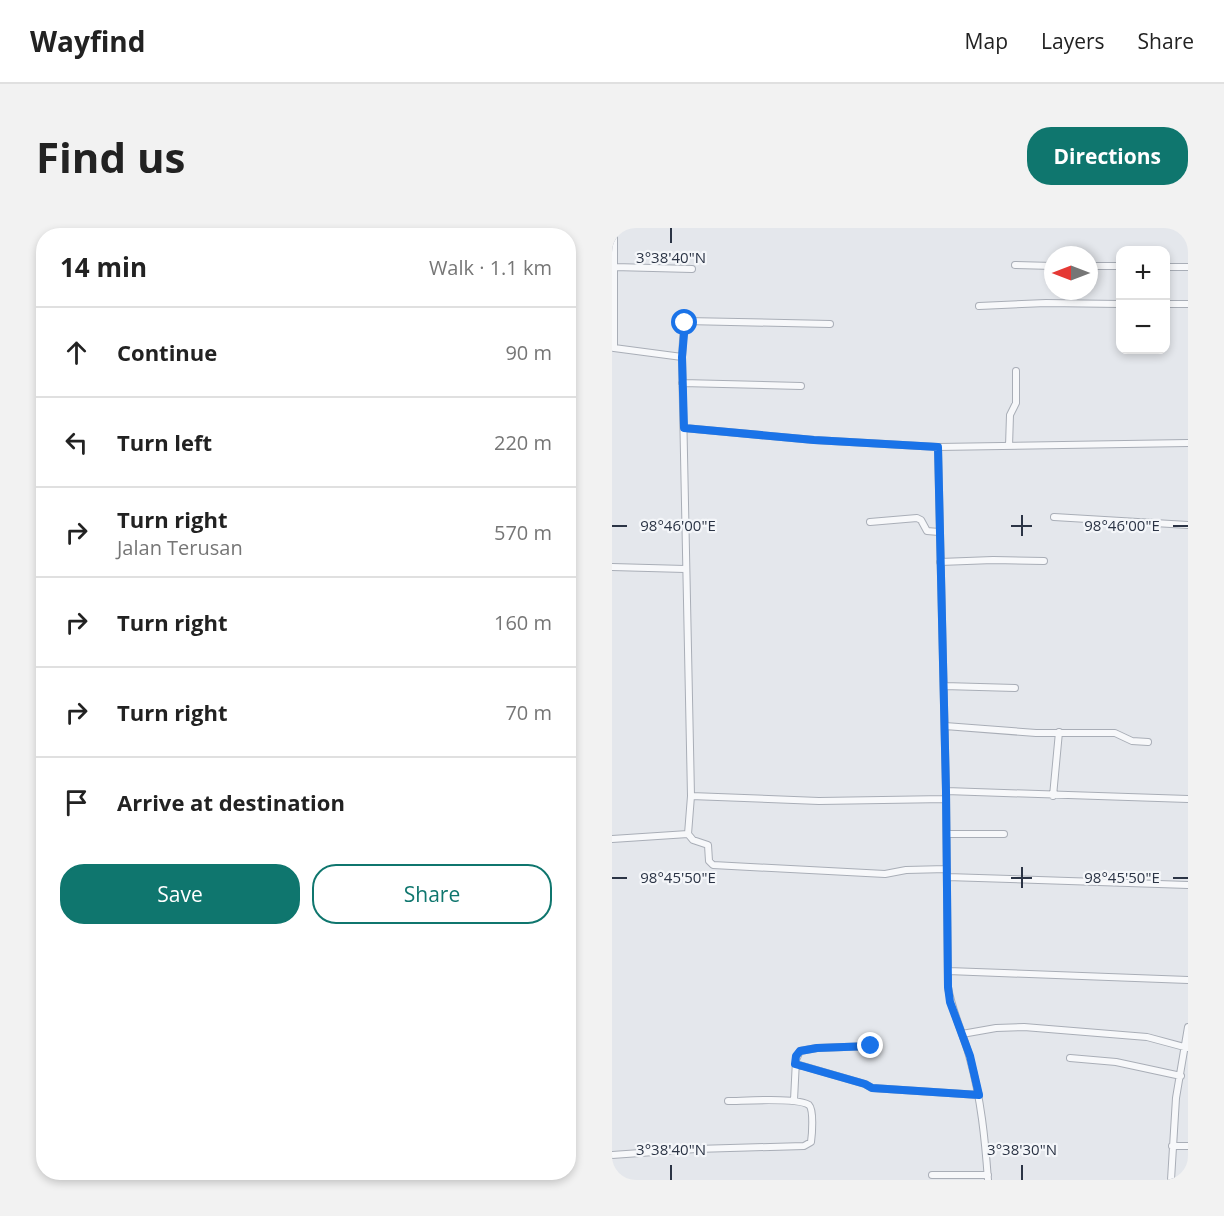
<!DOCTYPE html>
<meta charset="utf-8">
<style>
:root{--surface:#fff;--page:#f2f2f2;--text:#222;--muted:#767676;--line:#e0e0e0;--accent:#0f766e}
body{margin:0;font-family:"Open Sans",sans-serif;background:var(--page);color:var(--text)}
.controls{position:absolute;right:18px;top:18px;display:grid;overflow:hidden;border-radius:12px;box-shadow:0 3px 9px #0003}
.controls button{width:54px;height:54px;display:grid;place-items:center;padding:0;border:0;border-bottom:2px solid var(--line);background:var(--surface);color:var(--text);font:30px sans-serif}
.compass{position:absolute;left:432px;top:18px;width:54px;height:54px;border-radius:50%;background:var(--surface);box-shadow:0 3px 9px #0003;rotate:270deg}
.stop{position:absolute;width:18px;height:18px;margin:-14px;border:4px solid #1a73e8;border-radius:50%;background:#fff}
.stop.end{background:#1a73e8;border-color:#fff;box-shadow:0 2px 6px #0008}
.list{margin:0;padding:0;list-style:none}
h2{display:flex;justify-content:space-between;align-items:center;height:78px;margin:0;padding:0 24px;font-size:26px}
h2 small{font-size:20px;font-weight:400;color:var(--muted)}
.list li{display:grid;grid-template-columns:39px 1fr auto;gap:18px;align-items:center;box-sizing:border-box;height:90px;padding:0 24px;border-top:2px solid var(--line)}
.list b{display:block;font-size:22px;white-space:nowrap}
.list p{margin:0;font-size:20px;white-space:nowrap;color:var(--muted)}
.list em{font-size:20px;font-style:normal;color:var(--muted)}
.actions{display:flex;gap:12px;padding:18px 24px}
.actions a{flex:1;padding:14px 0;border:2px solid var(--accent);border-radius:24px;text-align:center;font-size:21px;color:var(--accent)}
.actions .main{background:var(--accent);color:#fff}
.icon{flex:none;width:33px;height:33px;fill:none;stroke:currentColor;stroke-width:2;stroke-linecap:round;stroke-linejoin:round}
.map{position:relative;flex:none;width:576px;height:952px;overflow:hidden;border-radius:24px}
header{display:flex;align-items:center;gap:36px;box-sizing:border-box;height:84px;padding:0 30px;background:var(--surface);border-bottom:2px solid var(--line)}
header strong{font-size:28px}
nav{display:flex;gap:33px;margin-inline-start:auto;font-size:21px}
.intro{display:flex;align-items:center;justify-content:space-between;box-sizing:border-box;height:144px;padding:0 36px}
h1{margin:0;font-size:42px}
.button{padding:15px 27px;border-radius:24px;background:var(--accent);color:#fff;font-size:21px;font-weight:700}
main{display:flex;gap:36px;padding:0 36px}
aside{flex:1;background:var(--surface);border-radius:24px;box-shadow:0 3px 9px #0003}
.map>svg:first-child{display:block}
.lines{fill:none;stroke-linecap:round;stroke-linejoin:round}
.minor-casing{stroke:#a9aeb7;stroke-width:8}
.minor{stroke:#f7f8fa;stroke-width:6}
.route{stroke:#1a73e8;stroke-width:8}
.ticks{fill:none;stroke:#2b3445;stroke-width:2}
.ticks-label{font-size:15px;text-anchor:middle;fill:#2b3445;stroke:#f4f6f9;stroke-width:4.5;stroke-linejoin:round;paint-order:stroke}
</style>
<header>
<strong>Wayfind</strong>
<nav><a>Map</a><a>Layers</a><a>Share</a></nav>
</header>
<div class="intro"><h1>Find us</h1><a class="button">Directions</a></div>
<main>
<aside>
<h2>14 min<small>Walk · 1.1 km</small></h2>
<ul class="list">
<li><svg class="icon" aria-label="ahead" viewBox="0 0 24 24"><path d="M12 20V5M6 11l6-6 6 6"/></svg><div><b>Continue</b></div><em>90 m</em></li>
<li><svg class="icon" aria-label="left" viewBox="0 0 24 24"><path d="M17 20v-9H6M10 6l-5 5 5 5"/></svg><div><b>Turn left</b></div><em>220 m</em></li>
<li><svg class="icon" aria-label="right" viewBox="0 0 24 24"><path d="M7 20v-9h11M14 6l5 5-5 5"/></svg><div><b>Turn right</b><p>Jalan Terusan</p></div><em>570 m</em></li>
<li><svg class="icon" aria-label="right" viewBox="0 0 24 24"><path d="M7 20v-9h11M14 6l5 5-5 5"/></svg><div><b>Turn right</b></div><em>160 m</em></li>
<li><svg class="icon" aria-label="right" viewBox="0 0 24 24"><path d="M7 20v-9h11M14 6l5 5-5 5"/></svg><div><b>Turn right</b></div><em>70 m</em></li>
<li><svg class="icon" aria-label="arrive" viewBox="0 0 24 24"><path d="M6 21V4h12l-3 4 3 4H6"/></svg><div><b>Arrive at destination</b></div></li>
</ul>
<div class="actions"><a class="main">Save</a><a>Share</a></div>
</aside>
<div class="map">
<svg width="576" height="952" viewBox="0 0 576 952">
<rect width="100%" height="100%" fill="#e4e7ec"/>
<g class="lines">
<!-- minor casing -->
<g class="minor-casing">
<path id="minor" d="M 403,37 L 441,38
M 477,38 L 508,38
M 2,39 L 80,41
M 554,39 L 576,39
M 554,76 L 576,76
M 367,78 L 434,75 L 508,76
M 70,129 L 72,96 L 74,93 L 218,96
M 70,155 L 189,158
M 72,200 L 202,212 L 326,219 L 576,215
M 397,218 L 398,187 L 404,175 L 404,143
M 326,219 L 334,563 L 336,759 C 340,784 352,807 358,831 C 369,871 373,911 376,952
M 442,289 L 576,297
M 258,294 L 305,290 L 309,292 L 315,303 L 327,304
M 328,334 L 381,332 L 432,333
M 0,339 L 73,341
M 332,458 L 403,460
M 333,498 L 424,505 L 503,505 L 520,513 L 536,514
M 334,563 L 576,571
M 79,568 L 207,573 L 334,571
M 441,568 L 447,504
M 76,606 L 81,612 L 96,617 L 97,633 L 101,637 L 273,646 L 294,642 L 335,641
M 335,606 L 392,606
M 0,611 L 76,606 L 79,568 L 70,129 L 2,120 L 2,0
M 335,649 L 576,657
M 336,743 L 576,752
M 350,806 L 384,800 L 412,799 L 535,809 L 576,820
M 458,830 L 504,834 L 569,848
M 184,836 L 253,856 L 260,860 L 367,867
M 182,872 L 184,832 L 188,823 L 205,820 L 259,818
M 560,918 L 576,918
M 0,927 L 84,921 L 192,918 L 199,914 C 200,907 202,882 197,877 C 186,869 131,873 116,873
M 320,947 L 376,947
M 559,952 L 564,870 L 576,799"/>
</g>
<!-- minor -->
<use href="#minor" class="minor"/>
</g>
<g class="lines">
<!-- route -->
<path class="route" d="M 73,95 L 70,129 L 72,200 L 202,212 L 326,219 L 334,563 L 336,759 L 338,774 L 358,828 L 367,867 L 260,860 L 253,856 L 183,836 L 184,828 L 188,823 L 205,820 L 259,818"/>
</g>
<!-- ticks -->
<path class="ticks" d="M 59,0 L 59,15M 410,287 L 410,308M 0,298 L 15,298M 399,298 L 420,298M 561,298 L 576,298M 410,639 L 410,660M 0,650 L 15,650M 399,650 L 420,650M 561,650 L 576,650M 59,937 L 59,952M 410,937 L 410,952"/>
<g class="ticks-label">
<text x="59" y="35">3°38'40"N</text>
<text x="510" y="303">98°46'00"E</text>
<text x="66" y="303">98°46'00"E</text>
<text x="510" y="655">98°45'50"E</text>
<text x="66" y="655">98°45'50"E</text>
<text x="59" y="927">3°38'40"N</text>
<text x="410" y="927">3°38'30"N</text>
</g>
</svg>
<div class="controls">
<button>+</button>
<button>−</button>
</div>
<svg class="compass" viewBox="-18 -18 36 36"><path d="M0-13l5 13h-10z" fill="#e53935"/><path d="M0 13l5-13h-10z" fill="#767676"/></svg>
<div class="stop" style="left:73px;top:95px"></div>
<div class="stop end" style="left:259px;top:818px"></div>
</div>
</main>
